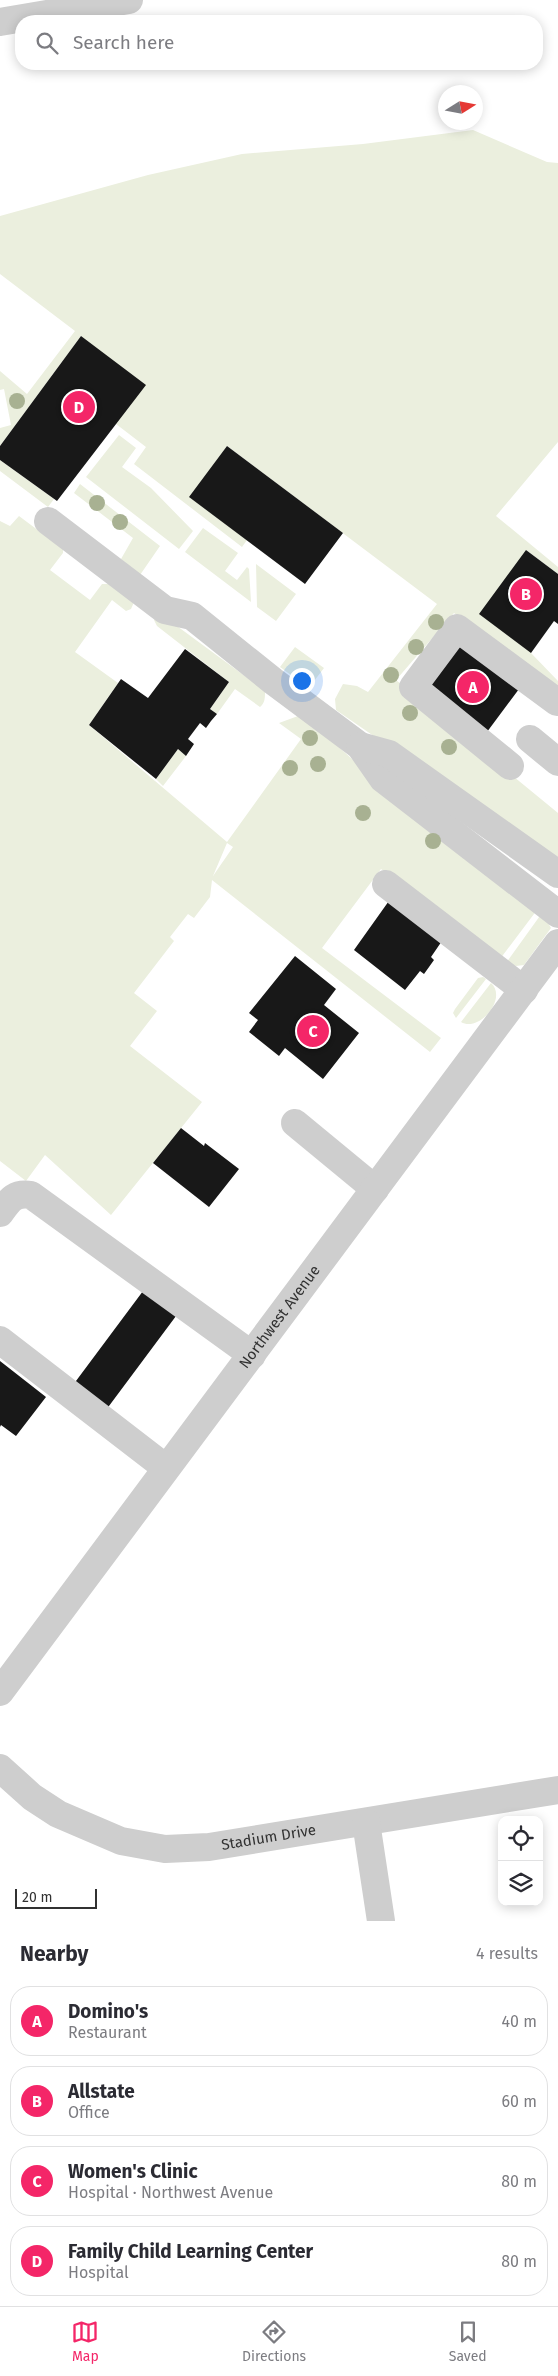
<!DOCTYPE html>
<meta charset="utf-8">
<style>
:root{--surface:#fff;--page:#f2f2f3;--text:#2b2b33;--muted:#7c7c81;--line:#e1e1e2;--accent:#f42668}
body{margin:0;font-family:"Fira Sans",sans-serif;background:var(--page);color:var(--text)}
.controls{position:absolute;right:15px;bottom:15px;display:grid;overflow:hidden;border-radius:10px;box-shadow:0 2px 12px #0003}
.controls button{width:45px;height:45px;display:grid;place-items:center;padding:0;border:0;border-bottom:1px solid var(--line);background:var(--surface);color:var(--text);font:25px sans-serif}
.compass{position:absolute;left:438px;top:85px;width:45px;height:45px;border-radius:50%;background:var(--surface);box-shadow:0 2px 12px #0003;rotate:79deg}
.scale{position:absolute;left:15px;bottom:12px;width:82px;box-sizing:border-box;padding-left:5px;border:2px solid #313131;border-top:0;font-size:14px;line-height:18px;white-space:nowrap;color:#313131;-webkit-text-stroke:4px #fff;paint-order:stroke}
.you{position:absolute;left:301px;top:680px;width:18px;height:18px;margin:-12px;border:4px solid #fff;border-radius:50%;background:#1a73e8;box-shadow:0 0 0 8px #1a73e833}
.badge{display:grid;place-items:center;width:32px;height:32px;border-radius:50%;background:var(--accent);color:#fff;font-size:16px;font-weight:700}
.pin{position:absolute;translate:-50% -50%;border:2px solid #fff;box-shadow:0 1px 5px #0006}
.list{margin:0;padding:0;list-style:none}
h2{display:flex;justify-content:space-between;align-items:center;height:65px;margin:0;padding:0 20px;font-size:21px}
h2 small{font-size:16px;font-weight:400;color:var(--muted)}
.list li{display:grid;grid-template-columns:32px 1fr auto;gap:15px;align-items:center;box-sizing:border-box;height:70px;margin:0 10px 10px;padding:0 10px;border:1px solid var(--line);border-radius:20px}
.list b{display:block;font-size:19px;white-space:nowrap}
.list p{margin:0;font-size:16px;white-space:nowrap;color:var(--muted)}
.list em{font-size:16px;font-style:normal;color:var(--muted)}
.icon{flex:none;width:28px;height:28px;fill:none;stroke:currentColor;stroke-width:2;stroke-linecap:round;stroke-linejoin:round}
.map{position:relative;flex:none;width:558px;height:1921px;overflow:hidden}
.search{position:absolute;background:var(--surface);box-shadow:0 2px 12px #0003;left:15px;right:15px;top:15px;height:55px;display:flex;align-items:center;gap:12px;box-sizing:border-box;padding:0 18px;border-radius:20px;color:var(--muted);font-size:19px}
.sheet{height:385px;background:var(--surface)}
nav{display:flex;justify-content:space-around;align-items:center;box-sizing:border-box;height:70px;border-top:1px solid var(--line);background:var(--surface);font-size:14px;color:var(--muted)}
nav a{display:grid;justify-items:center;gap:2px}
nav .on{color:var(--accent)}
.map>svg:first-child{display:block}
.green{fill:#ebefde;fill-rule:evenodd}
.building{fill:#181818}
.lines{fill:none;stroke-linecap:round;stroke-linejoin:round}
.minor{stroke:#cecece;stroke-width:28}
.tree{fill:#a8b192}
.labels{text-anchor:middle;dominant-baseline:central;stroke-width:5;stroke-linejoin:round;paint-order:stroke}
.street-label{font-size:15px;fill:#313131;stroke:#fff}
</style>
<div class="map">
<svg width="558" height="1921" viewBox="0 0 558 1921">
<rect width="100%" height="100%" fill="#fff"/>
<!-- green -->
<path class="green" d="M 473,130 L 547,162 L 558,163 L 558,442 L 496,516 L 558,567 L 558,574 L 526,550 L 531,653 L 558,681 L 558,692 L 454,613 L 396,680 L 558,813 L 558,863 L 336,710 L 335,699 L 343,684 L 357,686 L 368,692 L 437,604 L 227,446 L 190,497 L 247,540 L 242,547 L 134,464 L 146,447 L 116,424 L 81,336 L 0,446 L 0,428 L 11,425 L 4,389 L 0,390 L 0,371 L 27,394 L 75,331 L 0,274 L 0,216 L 148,175 L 242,154 L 363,144 Z
M 119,435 L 136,448 L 122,467 L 151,488 L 193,531 L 179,549 L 86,477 Z
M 0,460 L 54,499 L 48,507 L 0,471 Z
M 80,484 L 160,546 L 140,575 L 121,559 L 133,538 L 74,493 Z
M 19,516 L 63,549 L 63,553 L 50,570 L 90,600 L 102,584 L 109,584 L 134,602 L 131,609 L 126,611 L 112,600 L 75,652 L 118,683 L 89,725 L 227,842 L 301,739 L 279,723 L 298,716 L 324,734 L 360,766 L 537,910 L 500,959 L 381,869 L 322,948 L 441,1038 L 430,1052 L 212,880 L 210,897 L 194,918 L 188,914 L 170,937 L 174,941 L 134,993 L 157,1011 L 130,1046 L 202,1102 L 111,1215 L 45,1155 L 26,1181 L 0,1161 L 0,521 L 10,526 ZM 227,843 L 233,847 L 213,876 Z
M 203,528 L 238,553 L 225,571 L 237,580 L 247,567 L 249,569 L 251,602 L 185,552 Z
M 256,564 L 296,594 L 276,621 L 257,607 Z
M 162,615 L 265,691 C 265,698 265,703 260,707 L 235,689 L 217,714 L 210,709 L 229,682 L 157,626 L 154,620 L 156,616 Z
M 295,647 L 324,668 L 311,685 L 306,686 L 280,667 Z
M 178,749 L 186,756 L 163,786 L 156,779 Z
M 542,913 L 551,928 L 524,965 L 516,966 L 506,963 Z
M 483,977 L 486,979 L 456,1018 L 453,1013 L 455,1009 L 478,978 Z
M 491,983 C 508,998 479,1033 461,1022 Z"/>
<!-- building -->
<path class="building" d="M 81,336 L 146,385 L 57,501 L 0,460 L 0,446 Z
M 227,446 L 343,533 L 305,584 L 189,497 Z
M 526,550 L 558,574 L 558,624 L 554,621 L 531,653 L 479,614 Z
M 461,639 L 522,685 L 484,736 L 424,690 Z
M 185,649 L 229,682 L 210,709 L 217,714 L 211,721 L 206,728 L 200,723 L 188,739 L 194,744 L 186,756 L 178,749 L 156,779 L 89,725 L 121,679 L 148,698 Z
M 391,898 L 444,938 L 431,957 L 434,960 L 424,974 L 420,971 L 405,990 L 354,950 Z
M 295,956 L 336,989 L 324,1005 L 359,1033 L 323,1079 L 285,1048 L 279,1056 L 249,1032 L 258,1020 L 249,1013 Z
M 181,1128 L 204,1146 L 205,1143 L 239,1169 L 209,1207 L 153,1163 Z
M 146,1287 L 179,1312 L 106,1410 L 73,1385 Z
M 0,1361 L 46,1397 L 16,1436 L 1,1425 L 0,1427 Z"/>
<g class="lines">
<!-- minor -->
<g class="minor">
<path d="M 0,22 L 129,0"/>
<path d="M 48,521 L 165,610 L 192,616 L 273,681 L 360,746 L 383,779 L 558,914"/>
<path d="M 530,739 L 558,762"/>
<path d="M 360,746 L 389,754 L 558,874"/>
<path d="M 510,766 L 413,687 L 457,628 L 557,702"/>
<path d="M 386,884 L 524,990"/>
<path d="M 295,1123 L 375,1189"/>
<path d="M 0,1213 C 9,1201 14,1192 31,1195 L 252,1355"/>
<path d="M 0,1340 L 166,1468"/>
<path id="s1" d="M 0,1692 L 558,943"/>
<path id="s2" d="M 0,1768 L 32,1797 L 58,1814 L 121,1841 L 165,1849 L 209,1847 L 558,1790"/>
<path d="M 366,1822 L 381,1921"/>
</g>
</g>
<!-- trees -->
<g class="tree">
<circle cx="17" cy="401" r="8"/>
<circle cx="97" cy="503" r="8"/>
<circle cx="120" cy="522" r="8"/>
<circle cx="436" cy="622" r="8"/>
<circle cx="416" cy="647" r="8"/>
<circle cx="391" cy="675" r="8"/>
<circle cx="410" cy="713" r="8"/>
<circle cx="310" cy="738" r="8"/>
<circle cx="449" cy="747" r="8"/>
<circle cx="318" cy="764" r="8"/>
<circle cx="290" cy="768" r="8"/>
<circle cx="363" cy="813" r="8"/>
<circle cx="433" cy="841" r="8"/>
</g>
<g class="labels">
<!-- street labels -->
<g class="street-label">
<text stroke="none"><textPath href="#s1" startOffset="468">Northwest Avenue</textPath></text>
<text stroke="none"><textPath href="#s2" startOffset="292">Stadium Drive</textPath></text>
</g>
</g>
</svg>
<div class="controls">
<button><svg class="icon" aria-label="locate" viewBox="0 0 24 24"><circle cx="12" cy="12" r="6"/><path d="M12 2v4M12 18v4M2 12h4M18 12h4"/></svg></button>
<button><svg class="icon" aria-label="layers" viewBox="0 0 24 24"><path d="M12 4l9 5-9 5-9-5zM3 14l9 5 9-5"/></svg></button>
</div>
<svg class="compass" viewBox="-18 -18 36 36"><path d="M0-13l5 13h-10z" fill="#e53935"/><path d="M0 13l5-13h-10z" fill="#7c7c81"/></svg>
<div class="scale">20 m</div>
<div class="you"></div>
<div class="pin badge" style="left:473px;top:687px">A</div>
<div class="pin badge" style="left:526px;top:594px">B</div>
<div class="pin badge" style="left:313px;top:1031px">C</div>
<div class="pin badge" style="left:79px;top:407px">D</div>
<div class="search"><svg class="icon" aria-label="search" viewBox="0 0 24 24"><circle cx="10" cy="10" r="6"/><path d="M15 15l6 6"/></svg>Search here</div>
</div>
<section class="sheet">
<h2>Nearby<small>4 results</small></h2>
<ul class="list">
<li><span class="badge">A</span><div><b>Domino's</b><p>Restaurant</p></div><em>40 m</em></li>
<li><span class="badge">B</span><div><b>Allstate</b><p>Office</p></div><em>60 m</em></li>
<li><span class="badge">C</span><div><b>Women's Clinic</b><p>Hospital · Northwest Avenue</p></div><em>80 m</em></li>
<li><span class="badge">D</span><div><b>Family Child Learning Center</b><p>Hospital</p></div><em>80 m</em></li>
</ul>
</section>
<nav>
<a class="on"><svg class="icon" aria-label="map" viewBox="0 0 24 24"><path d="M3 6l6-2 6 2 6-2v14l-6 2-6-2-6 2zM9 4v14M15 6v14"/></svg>Map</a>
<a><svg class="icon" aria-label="directions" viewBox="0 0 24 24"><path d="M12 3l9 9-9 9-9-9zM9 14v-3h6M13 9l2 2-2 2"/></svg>Directions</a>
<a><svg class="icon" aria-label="saved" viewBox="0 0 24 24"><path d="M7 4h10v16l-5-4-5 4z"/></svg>Saved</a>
</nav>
